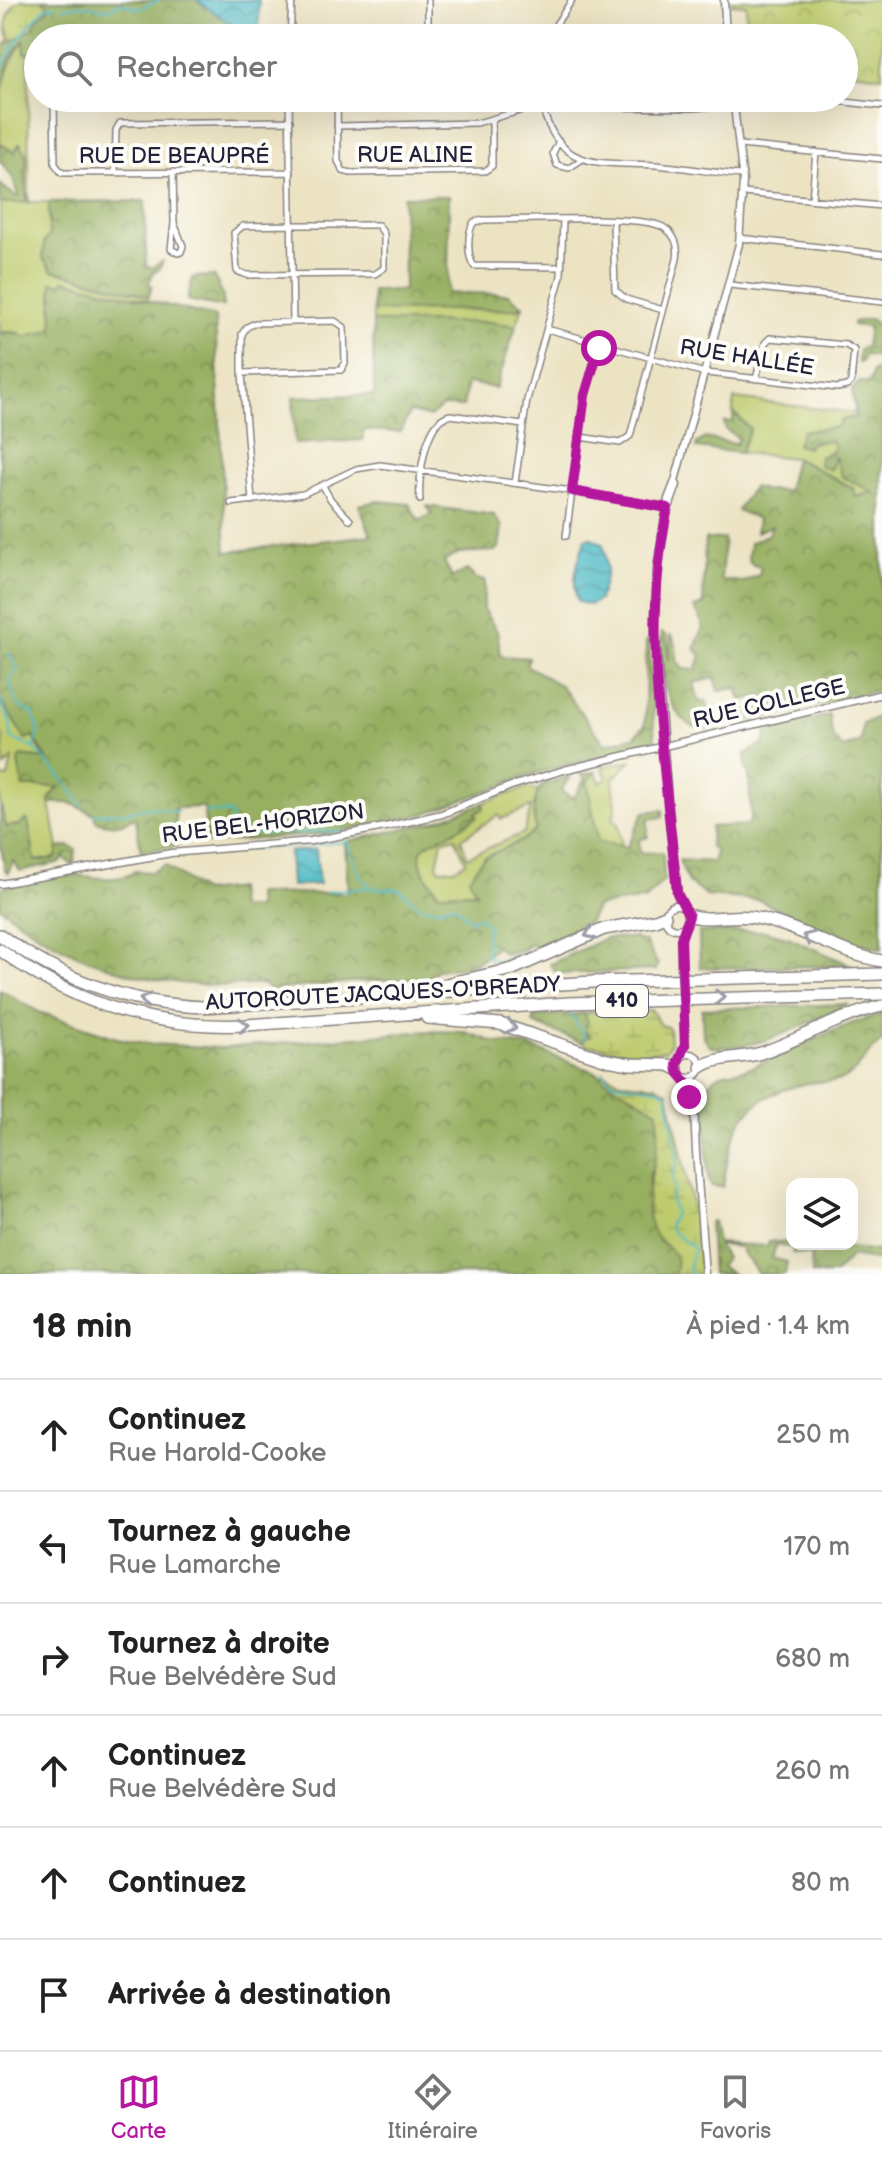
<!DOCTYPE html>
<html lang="fr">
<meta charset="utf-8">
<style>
:root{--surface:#fff;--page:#f2f2f2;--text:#222;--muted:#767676;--line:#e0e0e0;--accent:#b5179e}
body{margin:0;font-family:"Balsamiq Sans",sans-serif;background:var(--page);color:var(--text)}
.controls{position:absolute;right:24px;bottom:24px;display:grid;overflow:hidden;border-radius:16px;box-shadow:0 8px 32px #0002}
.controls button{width:72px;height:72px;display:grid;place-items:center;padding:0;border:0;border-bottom:2px solid var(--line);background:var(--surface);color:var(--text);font:40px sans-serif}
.stop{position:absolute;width:24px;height:24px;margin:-18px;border:6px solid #b5179e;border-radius:50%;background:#fff}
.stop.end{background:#b5179e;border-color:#fff;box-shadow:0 2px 8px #0008}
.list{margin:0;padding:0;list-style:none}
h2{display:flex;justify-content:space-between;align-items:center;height:104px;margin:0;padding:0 32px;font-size:34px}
h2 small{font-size:26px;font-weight:400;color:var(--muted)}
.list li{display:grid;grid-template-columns:52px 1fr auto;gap:24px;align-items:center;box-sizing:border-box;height:112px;padding:0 32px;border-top:2px solid var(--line)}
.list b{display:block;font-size:30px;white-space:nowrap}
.list p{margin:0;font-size:26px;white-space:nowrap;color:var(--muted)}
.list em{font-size:26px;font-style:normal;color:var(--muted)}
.icon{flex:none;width:44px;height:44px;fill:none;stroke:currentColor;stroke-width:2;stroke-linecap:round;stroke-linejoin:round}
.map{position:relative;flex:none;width:882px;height:1274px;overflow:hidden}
.search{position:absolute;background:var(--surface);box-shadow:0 8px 32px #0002;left:24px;right:24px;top:24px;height:88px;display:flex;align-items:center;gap:20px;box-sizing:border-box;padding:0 28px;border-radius:44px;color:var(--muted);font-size:30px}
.sheet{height:776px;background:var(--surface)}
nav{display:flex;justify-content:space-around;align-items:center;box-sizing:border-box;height:112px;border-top:2px solid var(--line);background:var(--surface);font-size:22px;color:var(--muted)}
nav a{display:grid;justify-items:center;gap:4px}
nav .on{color:var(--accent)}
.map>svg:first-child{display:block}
.grass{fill:#becb6d;stroke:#707654;stroke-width:2;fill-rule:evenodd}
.forest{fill:url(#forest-crowns);stroke:#5c684e;stroke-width:2}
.wetland{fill:url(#wetland-marsh);stroke:#707654;stroke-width:2}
.park{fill:url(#park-crowns);stroke:#707654;stroke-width:2}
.water{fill:url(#water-waves);stroke:#376e80;stroke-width:2}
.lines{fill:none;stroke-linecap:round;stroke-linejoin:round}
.stream{stroke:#4cbac5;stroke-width:2}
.minor-casing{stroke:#87827f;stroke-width:8}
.tertiary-casing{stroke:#87827f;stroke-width:9}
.motorway-casing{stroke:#87827f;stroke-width:14}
.minor{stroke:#fff;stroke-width:5}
.tertiary{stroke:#fff;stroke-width:6}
.motorway{stroke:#fff;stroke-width:11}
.tertiary-bridge-casing{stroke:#87827f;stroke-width:9;stroke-linecap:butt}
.tertiary-bridge{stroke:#fff;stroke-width:6}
.oneway{stroke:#9c9ca7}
.route{stroke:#b5179e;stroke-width:10}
.labels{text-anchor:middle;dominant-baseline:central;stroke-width:8;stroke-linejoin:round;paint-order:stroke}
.shield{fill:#fdfcf7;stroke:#646373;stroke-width:2}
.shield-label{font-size:20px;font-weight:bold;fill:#22223b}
.street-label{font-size:22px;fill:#22223b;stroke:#fdfcf7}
</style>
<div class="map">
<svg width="882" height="1274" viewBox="0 0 882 1274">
<defs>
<pattern id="forest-crowns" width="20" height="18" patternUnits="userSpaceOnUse" patternTransform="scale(2)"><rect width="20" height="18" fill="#96af60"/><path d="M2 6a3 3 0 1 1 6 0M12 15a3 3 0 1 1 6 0" fill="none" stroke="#7a8e50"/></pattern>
<pattern id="wetland-marsh" width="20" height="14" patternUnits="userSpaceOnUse" patternTransform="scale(2)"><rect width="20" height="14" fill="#becb6d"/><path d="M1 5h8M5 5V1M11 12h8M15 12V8" fill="none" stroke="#a3ae5f"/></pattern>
<pattern id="park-crowns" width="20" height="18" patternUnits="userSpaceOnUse" patternTransform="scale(2)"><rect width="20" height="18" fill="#becb6d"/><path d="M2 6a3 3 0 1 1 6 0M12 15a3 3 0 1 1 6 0" fill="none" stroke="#a3ae5f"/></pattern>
<pattern id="water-waves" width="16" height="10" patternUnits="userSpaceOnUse" patternTransform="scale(2)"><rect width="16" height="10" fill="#4cbac5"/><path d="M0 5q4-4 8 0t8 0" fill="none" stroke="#3f97a1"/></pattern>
</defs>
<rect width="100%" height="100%" fill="#fdfcf7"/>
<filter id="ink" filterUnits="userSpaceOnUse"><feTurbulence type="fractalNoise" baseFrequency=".0125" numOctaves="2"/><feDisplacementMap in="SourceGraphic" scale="16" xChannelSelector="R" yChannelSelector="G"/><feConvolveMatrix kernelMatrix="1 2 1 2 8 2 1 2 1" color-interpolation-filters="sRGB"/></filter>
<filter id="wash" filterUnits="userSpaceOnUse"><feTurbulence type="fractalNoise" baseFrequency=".006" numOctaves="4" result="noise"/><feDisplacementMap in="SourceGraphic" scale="32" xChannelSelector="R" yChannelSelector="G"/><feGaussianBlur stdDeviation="1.8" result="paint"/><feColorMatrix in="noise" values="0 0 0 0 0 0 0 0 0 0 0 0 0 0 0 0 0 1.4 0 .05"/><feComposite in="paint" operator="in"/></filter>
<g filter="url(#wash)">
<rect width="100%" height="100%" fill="#ece3c3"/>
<!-- grass -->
<path class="grass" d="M 25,39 L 25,53 L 28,54 L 29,202 L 49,202 L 49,235 L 44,243 L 52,270 L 149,296 L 148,300 L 64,280 L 62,284 L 52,283 L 53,329 L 24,337 L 19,333 L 0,332 L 0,203 L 28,203 L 20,144 L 15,152 L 2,145 L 0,141 C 0,101 0,72 25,39 Z
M 523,306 L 516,326 L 490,322 L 373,322 L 373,311 L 518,309 Z
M 734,399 L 855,413 L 855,417 L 842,420 L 837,427 L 802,431 L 810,443 L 830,440 L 834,446 L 832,451 L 820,457 L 832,466 L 835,457 L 842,476 L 874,492 L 856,497 L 853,488 L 795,458 L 740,453 L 750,429 L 733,412 Z
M 0,699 L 33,736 L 60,787 L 50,803 L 58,848 L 56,858 L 35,861 L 26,820 L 20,825 L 6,827 L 0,802 L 0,777 L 8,778 L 12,759 L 4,767 L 3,735 L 0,734 Z
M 631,761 L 613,779 L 616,807 L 613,819 L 618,822 L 622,847 L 598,842 L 587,781 L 595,772 L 601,783 L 607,778 L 602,767 Z
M 526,788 L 538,790 L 533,815 L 536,830 L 521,841 L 483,858 L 477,892 L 439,893 C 434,885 428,881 424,873 C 410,840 435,843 455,831 C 462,827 469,822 476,817 L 476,813 L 484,808 L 483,803 ZM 531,807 L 524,833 L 467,857 L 461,839 L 498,815 L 501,819 ZM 455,837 L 466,862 L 454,869 L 439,869 L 437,865 L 442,841 Z"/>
<!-- forest -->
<path class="forest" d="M 41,0 L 196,0 L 234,26 L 259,28 L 259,34 L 56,34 L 55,38 L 38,38 L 38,54 L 25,53 L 24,40 C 19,48 11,54 8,64 C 5,76 4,88 0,99 L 0,53 L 9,40 L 33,26 L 47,4 Z
M 0,141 L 2,145 L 14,152 L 20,143 L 26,154 L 26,200 L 29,203 L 0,203 L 0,184 L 16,197 L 19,196 L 12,177 L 0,161 Z
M 403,196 L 449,196 L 448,293 L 508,294 L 523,306 L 518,309 L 373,311 L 372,291 L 404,290 Z
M 145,201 L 146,267 L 153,267 L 163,261 L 160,269 L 153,272 L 149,284 L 152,286 L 149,296 L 52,270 L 43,259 L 44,243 L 49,235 L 49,202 Z
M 214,276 L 223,297 L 223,307 L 187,300 L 193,277 Z
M 64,280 L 215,317 L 226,552 L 371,535 L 359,505 L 379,501 L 409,504 L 419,521 L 432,514 L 427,506 L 494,515 L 502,527 L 499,548 L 495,551 L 459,553 L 444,561 L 452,578 L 467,570 L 476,579 L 485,581 L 483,609 L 497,631 L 501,656 L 529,658 L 526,665 L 561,686 L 605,744 L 634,737 L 645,725 L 646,641 L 649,640 L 655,741 L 645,746 L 536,773 L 424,814 L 326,834 L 206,843 L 204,807 L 175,808 L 177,846 L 141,852 L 136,819 L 132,818 C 119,827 110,825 96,821 L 94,814 L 71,803 L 50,803 L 49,799 L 59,787 L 23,787 L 18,762 L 20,756 L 47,759 L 33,736 L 25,739 L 0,699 L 0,332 L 19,333 L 24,337 L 53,329 L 52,282 L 62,284 Z
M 870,319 L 882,328 L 882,689 L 750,722 L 747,710 L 767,706 L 761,696 L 741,700 L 737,688 L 719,691 L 715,678 L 694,683 L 699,702 L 707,701 L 714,728 C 668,737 656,665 662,633 L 667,636 L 669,662 L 671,634 L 676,645 L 676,660 L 684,669 L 696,670 L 701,656 L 695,648 C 701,629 709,629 694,608 L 703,605 L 705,539 L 724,539 L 721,580 L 744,582 L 759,575 L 761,567 L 753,565 L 748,559 L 750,543 L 769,534 L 772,526 L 756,532 L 758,519 L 737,510 L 753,487 L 763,490 L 787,491 L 795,458 L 853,488 L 856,497 L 873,492 L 842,476 L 835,457 L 830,470 L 819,465 L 820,457 L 832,451 L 834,446 L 830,440 L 810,443 L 808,448 L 797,445 L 802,431 L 837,427 L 842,420 L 856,417 L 852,389 L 860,382 L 870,382 L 873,371 L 878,369 L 880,357 L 864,355 L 862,362 L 858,363 L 859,350 L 866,346 L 869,327 L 853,325 L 853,322 Z
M 373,322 L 490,322 L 516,326 L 496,388 L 467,383 L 463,407 L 443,406 L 430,417 L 410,412 L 400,432 L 363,430 L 363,440 L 295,444 L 293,397 L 374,395 Z
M 733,412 L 750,429 L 740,453 L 696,448 L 697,443 L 705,438 L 736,444 L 738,438 L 726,430 L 724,422 L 733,422 Z
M 829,715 L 833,738 L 843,748 L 861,742 L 863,724 L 882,715 L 882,949 L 842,939 L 759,900 L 706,896 L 688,882 L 679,860 L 714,862 L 715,850 L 710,847 L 711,827 L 748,825 L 751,818 L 749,774 L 746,768 L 745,754 L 764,744 L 767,731 Z
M 595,772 L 587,781 L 598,842 L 627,847 L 644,812 L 663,810 L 663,817 L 648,819 L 648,837 L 639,840 L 640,853 L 663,852 L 664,880 L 646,899 L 597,906 L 589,921 L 539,948 L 529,945 L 524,949 L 504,954 L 496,946 C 477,968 463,967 437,970 L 428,978 L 349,982 L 270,990 L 263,984 C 164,992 79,970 0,907 L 0,888 C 23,884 51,873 74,875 C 92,876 120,884 135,871 L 152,872 L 165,865 L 203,892 L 237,888 L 239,908 L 257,908 L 256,894 L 348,893 L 345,842 L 435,821 L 483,803 L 484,808 L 476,813 L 477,817 C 469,821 462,827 455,831 C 436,843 410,840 424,873 C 428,881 434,885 439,893 L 476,892 L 469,878 L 483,858 L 521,841 L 536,830 C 533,814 532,797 543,784 L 570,777 L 562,789 L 564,793 L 574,798 L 585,778 L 581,774 Z
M 0,802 L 6,827 L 20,825 L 26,819 L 28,821 L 35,861 L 56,858 L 58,848 L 69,846 L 76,850 L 74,863 L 71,864 L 63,857 L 62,862 L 20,871 L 13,861 L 8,873 L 5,870 L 0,842 Z
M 765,931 L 790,938 L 853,966 L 700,968 L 699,932 Z
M 606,938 L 633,938 L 645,942 L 658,965 L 656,970 L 557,974 L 550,964 Z
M 0,990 L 39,1012 L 117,1038 L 150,1044 L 223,1048 L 428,1031 L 465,1032 L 494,1042 L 528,1046 L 597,1073 L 658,1111 L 659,1135 L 656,1157 L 649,1177 L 648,1214 L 657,1238 L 675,1253 L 678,1262 L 674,1274 L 0,1274 Z
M 848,1004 C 805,1024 760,1051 711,1047 L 703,1037 L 702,1009 Z
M 585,1013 L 588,1022 L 585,1026 L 591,1037 L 584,1039 L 583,1043 L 533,1023 L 534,1017 L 567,1014 L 572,1017 L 575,1014 Z
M 882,1014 L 882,1042 C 866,1051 858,1075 841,1080 C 829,1083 816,1081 804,1084 C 740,1099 732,1128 723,1187 L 711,1186 L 708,1179 C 708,1160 702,1100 708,1086 C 716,1070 730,1073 745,1069 C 792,1053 834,1026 882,1014 Z
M 713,1221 L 717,1243 L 767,1246 L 769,1241 L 882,1251 L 882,1267 L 881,1261 L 851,1256 L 835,1274 L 812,1274 L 811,1255 L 792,1253 L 793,1248 L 776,1245 L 772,1258 L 787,1262 L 785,1274 L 758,1274 L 749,1261 L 745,1258 L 740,1247 L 718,1245 L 726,1258 L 720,1266 L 733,1274 L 712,1274 L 709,1222 Z"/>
<!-- wetland -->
<path class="wetland" d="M 21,0 L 41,0 L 47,4 L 48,10 L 39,16 L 32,29 L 11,41 C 2,28 7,8 21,0 Z
M 652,1010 L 659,1024 L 669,1028 L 670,1044 L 666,1050 C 649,1054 630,1053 613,1050 C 603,1049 596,1044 587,1046 L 583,1043 L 584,1039 L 591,1036 L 585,1031 L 588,1022 L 585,1013 Z
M 604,1073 L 621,1082 L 655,1085 L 668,1092 L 692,1203 L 701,1274 L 674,1274 C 685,1249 659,1248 652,1229 C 642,1203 651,1180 656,1155 C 659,1140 659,1126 658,1111 L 601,1077 Z"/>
<!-- park -->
<path class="park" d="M 724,0 L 882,0 L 882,76 L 844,71 L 844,38 L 764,38 L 763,34 L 746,34 L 746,5 L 724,4 Z"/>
<!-- water -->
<path class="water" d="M 196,0 L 259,0 L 259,28 L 234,26 Z
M 589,537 L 602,543 L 605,551 L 607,571 L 599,600 L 590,605 L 578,602 C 570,582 579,559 585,540 Z
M 316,849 L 319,884 L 291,886 L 289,852 Z"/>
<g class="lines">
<!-- stream -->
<path class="stream" d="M 63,8 L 80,5 L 107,9 L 121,3 L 138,9 L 159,0
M 0,71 C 11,48 28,25 46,7 L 55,6
M 9,653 L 18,668 L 9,679 C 14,695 15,710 33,713 L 39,732 L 34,748
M 0,700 L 11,725 L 11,738 L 34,748 L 66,782 L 83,807
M 204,812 L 230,813 L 234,831 L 244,834 L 344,831
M 94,814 L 129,812 L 147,807 L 178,812
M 346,840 L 360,876 L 370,886
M 251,849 L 347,842
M 326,892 L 358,888 L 399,889 L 419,906 L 437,909 L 453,904 L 470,920 L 480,917 L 489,927 L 486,932 L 488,946 L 486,956 L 496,961 L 526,952
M 569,1010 L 586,1039
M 603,1071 C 614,1095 650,1078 667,1094 L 678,1163 L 672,1174 L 672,1182 L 675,1185 L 671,1200 L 675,1213 L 669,1225 L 671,1231 L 694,1248 L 688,1267 L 691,1274"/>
</g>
</g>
<g filter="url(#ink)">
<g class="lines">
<!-- minor casing -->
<g class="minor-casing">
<path id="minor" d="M 290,38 L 292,0
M 428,38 L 428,0
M 547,38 L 572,0
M 54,98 L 55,164 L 62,173 L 291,172
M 289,98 L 293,322
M 337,98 L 338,161 L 343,171 L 351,173 L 485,171 L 492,166 L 492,120
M 540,98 C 556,172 596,162 655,165 C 684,167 713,173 743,175
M 593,98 L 597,104 L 603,107 L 694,108 L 734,104
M 808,98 L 882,106
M 337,126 L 477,123 L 541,105
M 559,141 L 553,153 L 557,165 L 569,168 L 581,160
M 740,145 L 882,159
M 173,172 L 174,223 L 171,249 L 178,253 L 181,252 L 183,246 L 174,223
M 115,173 L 116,130 L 120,123 L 290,121
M 743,193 L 882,206
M 812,199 L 816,152
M 613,221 L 615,290 L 626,299 L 663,310
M 291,225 L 378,225 L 384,234 L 384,268 L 375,274 L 247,275 L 237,271 L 234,233 L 243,226 Z
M 740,238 L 882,254
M 562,267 L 474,266 C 467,257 467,232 474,222 L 484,220 C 516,220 641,214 663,227 C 675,234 679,246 677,259 L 630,436 L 620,443 L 580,437
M 730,285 L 882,302
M 547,329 L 705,373 L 716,374 L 837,388 L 847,386 L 851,382 L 854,350 L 846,345 L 770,338 L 765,343 L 756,379
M 242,373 L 341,370 L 345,363 L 344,327 L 335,321 L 255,323 L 247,327 L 242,334 L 242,373 L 252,501
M 515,483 L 527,400 L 561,276 L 563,220
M 323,486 L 331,500 L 350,520
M 420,500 C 418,478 425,420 450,415 L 523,425
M 231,503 L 303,494 L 356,469 L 380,465 L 572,491 L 667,508
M 566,536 L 585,395 L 600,344"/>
</g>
<!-- tertiary casing -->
<g class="tertiary-casing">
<path id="tertiary" d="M 724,0 L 726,38
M 670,505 L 677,485 L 675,481
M 0,884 L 171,853 L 311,841 L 390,826 L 442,814 L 511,786 L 564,770 L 882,694
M665 917a12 12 0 1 1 24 0a12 12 0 1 1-24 0Z
M 683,906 L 678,896 L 670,830 L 655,627 L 657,569 L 668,499 L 675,481 L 739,244 L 743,181 L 733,98
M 681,968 L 681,940 L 683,928
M677 1066a12 12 0 1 1 24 0a12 12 0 1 1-24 0Z
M 682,1055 L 685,1045 L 684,1009
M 695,1076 L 693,1088 L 696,1152 L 705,1274"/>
</g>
<!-- motorway casing -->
<g class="motorway-casing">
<path id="motorway" d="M 689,915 C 707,922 732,914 751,917 C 797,924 836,953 882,961
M 0,935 C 60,979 129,1004 203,1007 L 593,982 L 882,974
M 0,950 C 73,1004 156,1029 246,1025 L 568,1003 L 882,994
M 446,984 L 513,969 L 604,929 L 655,920 L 665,916
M 427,1018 L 500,1024 L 607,1060 L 630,1064 L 669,1065 L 677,1069
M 701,1067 C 717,1056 742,1059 761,1053 C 802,1039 838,1016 882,1006"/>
</g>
<!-- minor -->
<use href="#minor" class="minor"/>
<!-- tertiary -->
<use href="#tertiary" class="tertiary"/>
<!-- motorway -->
<use href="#motorway" class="motorway"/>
<!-- tertiary-bridge casing -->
<g class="tertiary-bridge-casing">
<path id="tertiary-bridge" d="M 681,968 L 684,1009"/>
</g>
<!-- tertiary-bridge -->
<use href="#tertiary-bridge" class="tertiary-bridge"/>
</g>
<!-- one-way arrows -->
<defs><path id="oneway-chevron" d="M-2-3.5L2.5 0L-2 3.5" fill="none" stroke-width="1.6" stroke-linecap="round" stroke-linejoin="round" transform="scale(2)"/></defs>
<g class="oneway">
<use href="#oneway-chevron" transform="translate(590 934) rotate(158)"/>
<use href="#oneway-chevron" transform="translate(808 937) rotate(-156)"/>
<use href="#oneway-chevron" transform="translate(720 997) rotate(-2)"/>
<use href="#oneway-chevron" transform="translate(145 1000) rotate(-169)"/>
<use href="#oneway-chevron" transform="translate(244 1025) rotate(-3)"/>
<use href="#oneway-chevron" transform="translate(511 1027) rotate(14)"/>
</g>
</g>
<g class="lines" filter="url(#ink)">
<!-- route -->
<path class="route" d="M 599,348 L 585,395 L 572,491 L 668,508 C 640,633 666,767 677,893 L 689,916 L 681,939 L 685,1045 L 677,1064 L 678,1072 L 687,1083 L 689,1097"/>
</g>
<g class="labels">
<!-- shield labels -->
<rect class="shield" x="596" y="985" width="52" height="32" rx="6"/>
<g class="shield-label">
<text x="622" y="1001">410</text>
</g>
<!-- street labels -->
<g class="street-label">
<text x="415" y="155">RUE ALINE</text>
<text x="174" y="156">RUE DE BEAUPRÉ</text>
<text transform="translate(747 358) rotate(9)">RUE HALLÉE</text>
<text transform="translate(769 704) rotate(-13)">RUE COLLEGE</text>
<text transform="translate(263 824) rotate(-7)">RUE BEL-HORIZON</text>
<text transform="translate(383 994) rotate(-3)">AUTOROUTE JACQUES-O'BREADY</text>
</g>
</g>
</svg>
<div class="controls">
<button><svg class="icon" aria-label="layers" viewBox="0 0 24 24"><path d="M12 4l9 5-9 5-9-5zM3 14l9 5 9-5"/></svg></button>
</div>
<div class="stop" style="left:599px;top:348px"></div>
<div class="stop end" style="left:689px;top:1097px"></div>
<div class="search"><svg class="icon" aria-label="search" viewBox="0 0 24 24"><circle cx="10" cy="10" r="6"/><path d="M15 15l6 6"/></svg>Rechercher</div>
</div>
<section class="sheet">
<h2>18 min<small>À pied · 1.4 km</small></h2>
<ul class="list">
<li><svg class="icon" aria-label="ahead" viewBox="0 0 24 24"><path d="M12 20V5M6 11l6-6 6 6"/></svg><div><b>Continuez</b><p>Rue Harold-Cooke</p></div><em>250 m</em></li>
<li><svg class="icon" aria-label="left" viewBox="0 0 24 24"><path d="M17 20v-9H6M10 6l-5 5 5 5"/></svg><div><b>Tournez à gauche</b><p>Rue Lamarche</p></div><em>170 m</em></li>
<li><svg class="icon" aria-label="right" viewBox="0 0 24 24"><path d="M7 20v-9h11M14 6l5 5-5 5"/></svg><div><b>Tournez à droite</b><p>Rue Belvédère Sud</p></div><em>680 m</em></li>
<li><svg class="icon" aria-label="ahead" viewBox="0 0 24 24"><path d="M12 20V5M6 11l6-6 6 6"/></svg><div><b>Continuez</b><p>Rue Belvédère Sud</p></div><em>260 m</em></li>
<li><svg class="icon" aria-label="ahead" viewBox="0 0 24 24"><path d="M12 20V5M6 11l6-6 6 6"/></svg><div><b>Continuez</b></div><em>80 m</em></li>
<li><svg class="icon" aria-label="arrive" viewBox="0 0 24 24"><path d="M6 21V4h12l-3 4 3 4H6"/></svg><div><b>Arrivée à destination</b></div></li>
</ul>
</section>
<nav>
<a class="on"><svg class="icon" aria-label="map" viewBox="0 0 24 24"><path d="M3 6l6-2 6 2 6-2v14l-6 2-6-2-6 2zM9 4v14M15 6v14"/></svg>Carte</a>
<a><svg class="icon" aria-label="directions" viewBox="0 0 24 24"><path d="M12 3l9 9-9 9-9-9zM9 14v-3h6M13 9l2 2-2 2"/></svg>Itinéraire</a>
<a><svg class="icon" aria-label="saved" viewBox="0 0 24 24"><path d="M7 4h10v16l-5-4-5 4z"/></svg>Favoris</a>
</nav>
